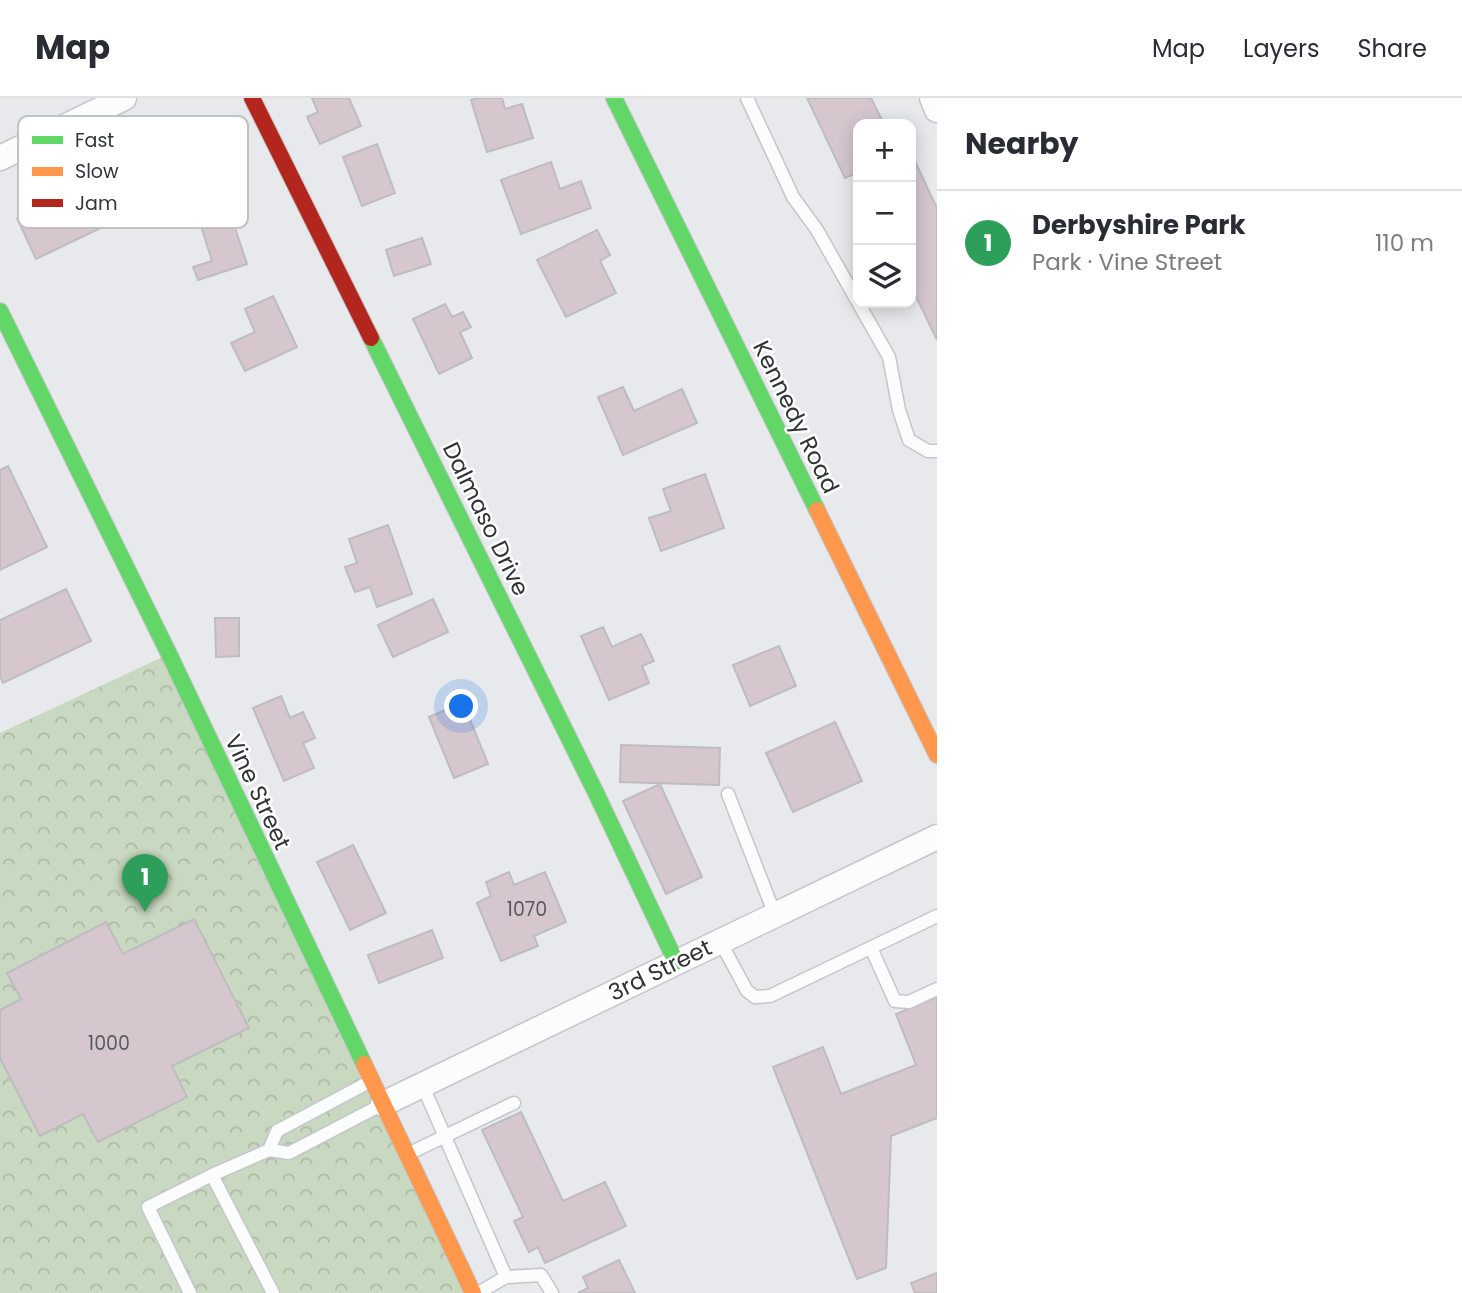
<!DOCTYPE html>
<meta charset="utf-8">
<style>
:root{--surface:#fff;--page:#f7f7f7;--text:#2b2b33;--muted:#7c7c81;--line:#e1e1e2;--accent:#db2777}
body{margin:0;font-family:Poppins,sans-serif;background:var(--page);color:var(--text)}
.controls{position:absolute;right:21px;top:21px;display:grid;overflow:hidden;border-radius:14px;box-shadow:0 4px 18px #0003}
.controls button{width:63px;height:63px;display:grid;place-items:center;padding:0;border:0;border-bottom:2px solid var(--line);background:var(--surface);color:var(--text);font:35px sans-serif}
.you{position:absolute;left:462px;top:609px;width:24px;height:24px;margin:-18px;border:5px solid #fff;border-radius:50%;background:#1a73e8;box-shadow:0 0 0 10px #1a73e833}
.badge{display:grid;place-items:center;width:46px;height:46px;border-radius:50%;background:var(--accent);color:#fff;font-size:23px;font-weight:700}
.pin{position:absolute;translate:-50% -58px;filter:drop-shadow(0 2px 4px #0008)}
.pin::after{content:'';position:absolute;top:37px;width:24px;height:21px;background:inherit;clip-path:polygon(0 0,100% 0,50% 100%)}
.list{margin:0;padding:0;list-style:none}
h2{display:flex;justify-content:space-between;align-items:center;height:91px;margin:0;padding:0 28px;font-size:30px}
h2 small{font-size:23px;font-weight:400;color:var(--muted)}
.list li{display:grid;grid-template-columns:46px 1fr auto;gap:21px;align-items:center;box-sizing:border-box;height:105px;padding:0 28px;border-top:2px solid var(--line)}
.list b{display:block;font-size:26px;white-space:nowrap}
.list p{margin:0;font-size:23px;white-space:nowrap;color:var(--muted)}
.list em{font-size:23px;font-style:normal;color:var(--muted)}
.icon{flex:none;width:38px;height:38px;fill:none;stroke:currentColor;stroke-width:2;stroke-linecap:round;stroke-linejoin:round}
.map{position:relative;flex:none;width:937px;height:1195px;overflow:hidden}
header{display:flex;align-items:center;gap:42px;box-sizing:border-box;height:98px;padding:0 35px;background:var(--surface);border-bottom:2px solid var(--line)}
header strong{font-size:33px}
nav{display:flex;gap:38px;margin-inline-start:auto;font-size:24px}
main{display:flex}
aside{flex:1;background:var(--surface)}
.map>svg:first-child{display:block}
.park{fill:url(#park-crowns)}
.building{fill:#d6c7cf;stroke:#bdbcbe;stroke-width:2}
.lines{fill:none;stroke-linecap:round;stroke-linejoin:round}
.lane-casing{stroke:#c4c6c9;stroke-width:15}
.street-casing{stroke:#c4c6c9;stroke-width:27}
.fast-casing{stroke:#c4c6c9;stroke-width:18}
.slow-casing{stroke:#c4c6c9;stroke-width:18}
.jam-casing{stroke:#c4c6c9;stroke-width:18}
.lane{stroke:#fbfcfc;stroke-width:12}
.street{stroke:#fbfcfc;stroke-width:24}
.fast{stroke:#63d668;stroke-width:16}
.slow{stroke:#ff974d;stroke-width:16}
.jam{stroke:#b3261e;stroke-width:16}
.labels{text-anchor:middle;dominant-baseline:central;stroke-width:5;stroke-linejoin:round;paint-order:stroke}
.number-label{font-size:19px;fill:#5b585c}
.street-label{font-size:23px;fill:#323336;stroke:#fff}
.key{fill:#fff;stroke:#c2c2c3;stroke-width:2}
.key-label{font-size:19px;fill:#323336}
</style>
<header>
<strong>Map</strong>
<nav><a>Map</a><a>Layers</a><a>Share</a></nav>
</header>
<main>
<div class="map">
<svg width="937" height="1195" viewBox="0 0 937 1195">
<defs>
<pattern id="park-crowns" width="20" height="18" patternUnits="userSpaceOnUse" patternTransform="scale(1.75)"><rect width="20" height="18" fill="#c9d8c1"/><path d="M2 6a3 3 0 1 1 6 0M12 15a3 3 0 1 1 6 0" fill="none" stroke="#adbaa6"/></pattern>
</defs>
<rect width="100%" height="100%" fill="#e7e9ec"/>
<!-- park -->
<path class="park" d="M 169,556 L 473,1195 L 0,1195 L 0,635 Z"/>
<!-- building -->
<path class="building" d="M 312,0 L 349,0 L 361,28 L 320,46 L 307,19 L 318,14 Z
M 477,0 L 502,0 L 505,11 L 522,6 L 533,40 L 487,54 L 471,2 Z
M 807,0 L 871,0 L 884,26 L 858,26 L 858,78 L 857,75 L 845,80 Z
M 377,46 L 395,95 L 362,108 L 343,59 Z
M 911,55 L 937,110 L 937,242 L 911,188 Z
M 551,64 L 560,91 L 581,83 L 591,110 L 521,136 L 501,82 Z
M 92,85 L 111,125 L 36,161 L 17,120 Z
M 231,118 L 247,166 L 198,182 L 193,169 L 212,163 L 201,128 Z
M 597,132 L 610,157 L 600,163 L 616,195 L 566,219 L 537,162 Z
M 422,140 L 431,166 L 394,178 L 386,152 Z
M 273,198 L 297,249 L 245,273 L 231,245 L 255,234 L 245,211 Z
M 445,206 L 452,219 L 463,214 L 471,229 L 460,234 L 472,260 L 439,276 L 413,221 Z
M 623,289 L 634,313 L 682,291 L 697,325 L 623,357 L 598,299 Z
M 8,368 L 47,449 L 0,472 L 0,372 Z
M 705,376 L 724,430 L 661,453 L 649,420 L 671,413 L 663,391 Z
M 388,427 L 412,496 L 377,509 L 370,489 L 355,494 L 345,469 L 357,465 L 349,441 Z
M 66,491 L 91,543 L 3,585 L 0,578 L 0,522 Z
M 433,501 L 448,534 L 393,559 L 378,527 Z
M 215,520 L 239,520 L 239,558 L 216,559 Z
M 603,529 L 612,549 L 641,536 L 654,563 L 642,568 L 649,585 L 609,602 L 581,538 Z
M 779,548 L 796,588 L 750,608 L 733,567 Z
M 281,598 L 290,620 L 303,614 L 315,640 L 303,645 L 314,670 L 284,683 L 253,610 Z
M 463,604 L 488,666 L 454,680 L 429,619 Z
M 835,624 L 862,683 L 793,714 L 766,655 Z
M 621,647 L 720,650 L 719,687 L 620,684 Z
M 660,686 L 702,779 L 666,796 L 623,703 Z
M 353,747 L 386,815 L 350,832 L 317,764 Z
M 509,774 L 514,787 L 545,774 L 566,824 L 534,838 L 538,848 L 501,863 L 477,805 L 491,798 L 486,784 Z
M 194,821 L 249,930 L 172,968 L 187,999 L 98,1044 L 83,1016 L 40,1038 L 0,960 L 0,912 L 21,901 L 7,875 L 106,824 L 123,856 Z
M 432,832 L 443,860 L 379,885 L 368,857 Z
M 937,899 L 937,1020 L 891,1038 L 886,1170 L 857,1181 L 773,969 L 823,949 L 841,996 L 916,967 L 896,916 Z
M 521,1014 L 563,1103 L 605,1084 L 626,1128 L 545,1165 L 538,1149 L 529,1154 L 514,1123 L 523,1119 L 482,1032 Z
M 619,1162 L 635,1195 L 578,1195 L 588,1190 L 583,1179 Z
M 937,1175 L 937,1195 L 915,1195 L 911,1185 Z"/>
<g class="lines">
<!-- lane casing -->
<g class="lane-casing">
<path id="lane" d="M 747,0 L 793,99 L 817,132 L 889,259 L 899,312 L 909,342 L 928,353 L 937,353
M 728,696 L 775,817
M 720,843 L 747,893 L 755,899 L 770,898 L 937,818
M 871,850 L 895,903 L 909,904 L 937,891
M 371,983 L 277,1033 L 269,1052 L 289,1055 L 381,1007
M 422,986 L 506,1179 L 478,1195
M 410,1055 L 514,1005
M 212,1077 L 273,1195
M 506,1179 L 541,1177 L 552,1195
M 190,1195 L 148,1109 L 212,1077 L 269,1052"/>
</g>
<!-- street casing -->
<g class="street-casing">
<path id="street" d="M 932,0 L 937,12
M 0,60 L 124,0
M 383,1006 L 937,739"/>
</g>
<!-- fast casing -->
<g class="fast-casing">
<path id="fast" d="M 614,0 L 817,412
M 0,213 L 169,556 L 364,966
M 371,240 L 596,695 L 676,864"/>
</g>
<!-- slow casing -->
<g class="slow-casing">
<path id="slow" d="M 817,412 L 937,657
M 364,966 L 473,1195"/>
</g>
<!-- jam casing -->
<g class="jam-casing">
<path id="jam" d="M 252,0 L 371,240"/>
</g>
<!-- lane -->
<use href="#lane" class="lane"/>
<!-- street -->
<use href="#street" class="street"/>
<!-- fast -->
<use href="#fast" class="fast"/>
<!-- slow -->
<use href="#slow" class="slow"/>
<!-- jam -->
<use href="#jam" class="jam"/>
</g>
<g class="labels">
<!-- number labels -->
<g class="number-label">
<text x="527" y="811">1070</text>
<text x="109" y="945">1000</text>
</g>
<!-- street labels -->
<g class="street-label">
<text transform="translate(796 319) rotate(64)">Kennedy Road</text>
<text transform="translate(486 421) rotate(64)">Dalmaso Drive</text>
<text transform="translate(258 694) rotate(65)">Vine Street</text>
<text transform="translate(660 872) rotate(-26)">3rd Street</text>
</g>
</g>
<!-- legend -->
<rect x="18" y="18" width="230" height="112" rx="10" class="key"/>
<rect x="32" y="38" width="31" height="8" fill="#63d668"/>
<rect x="32" y="69" width="31" height="9" fill="#ff974d"/>
<rect x="32" y="101" width="31" height="8" fill="#b3261e"/>
<g class="key-label">
<text x="75" y="49">Fast</text>
<text x="75" y="80">Slow</text>
<text x="75" y="112">Jam</text>
</g>
</svg>
<div class="controls">
<button>+</button>
<button>−</button>
<button><svg class="icon" aria-label="layers" viewBox="0 0 24 24"><path d="M12 4l9 5-9 5-9-5zM3 14l9 5 9-5"/></svg></button>
</div>
<div class="you"></div>
<div class="pin badge" style="left:145px;top:814px;background:#2e9e5b">1</div>
</div>
<aside>
<h2>Nearby<small></small></h2>
<ul class="list">
<li><span class="badge" style="background:#2e9e5b">1</span><div><b>Derbyshire Park</b><p>Park · Vine Street</p></div><em>110 m</em></li>
</ul>
</aside>
</main>
